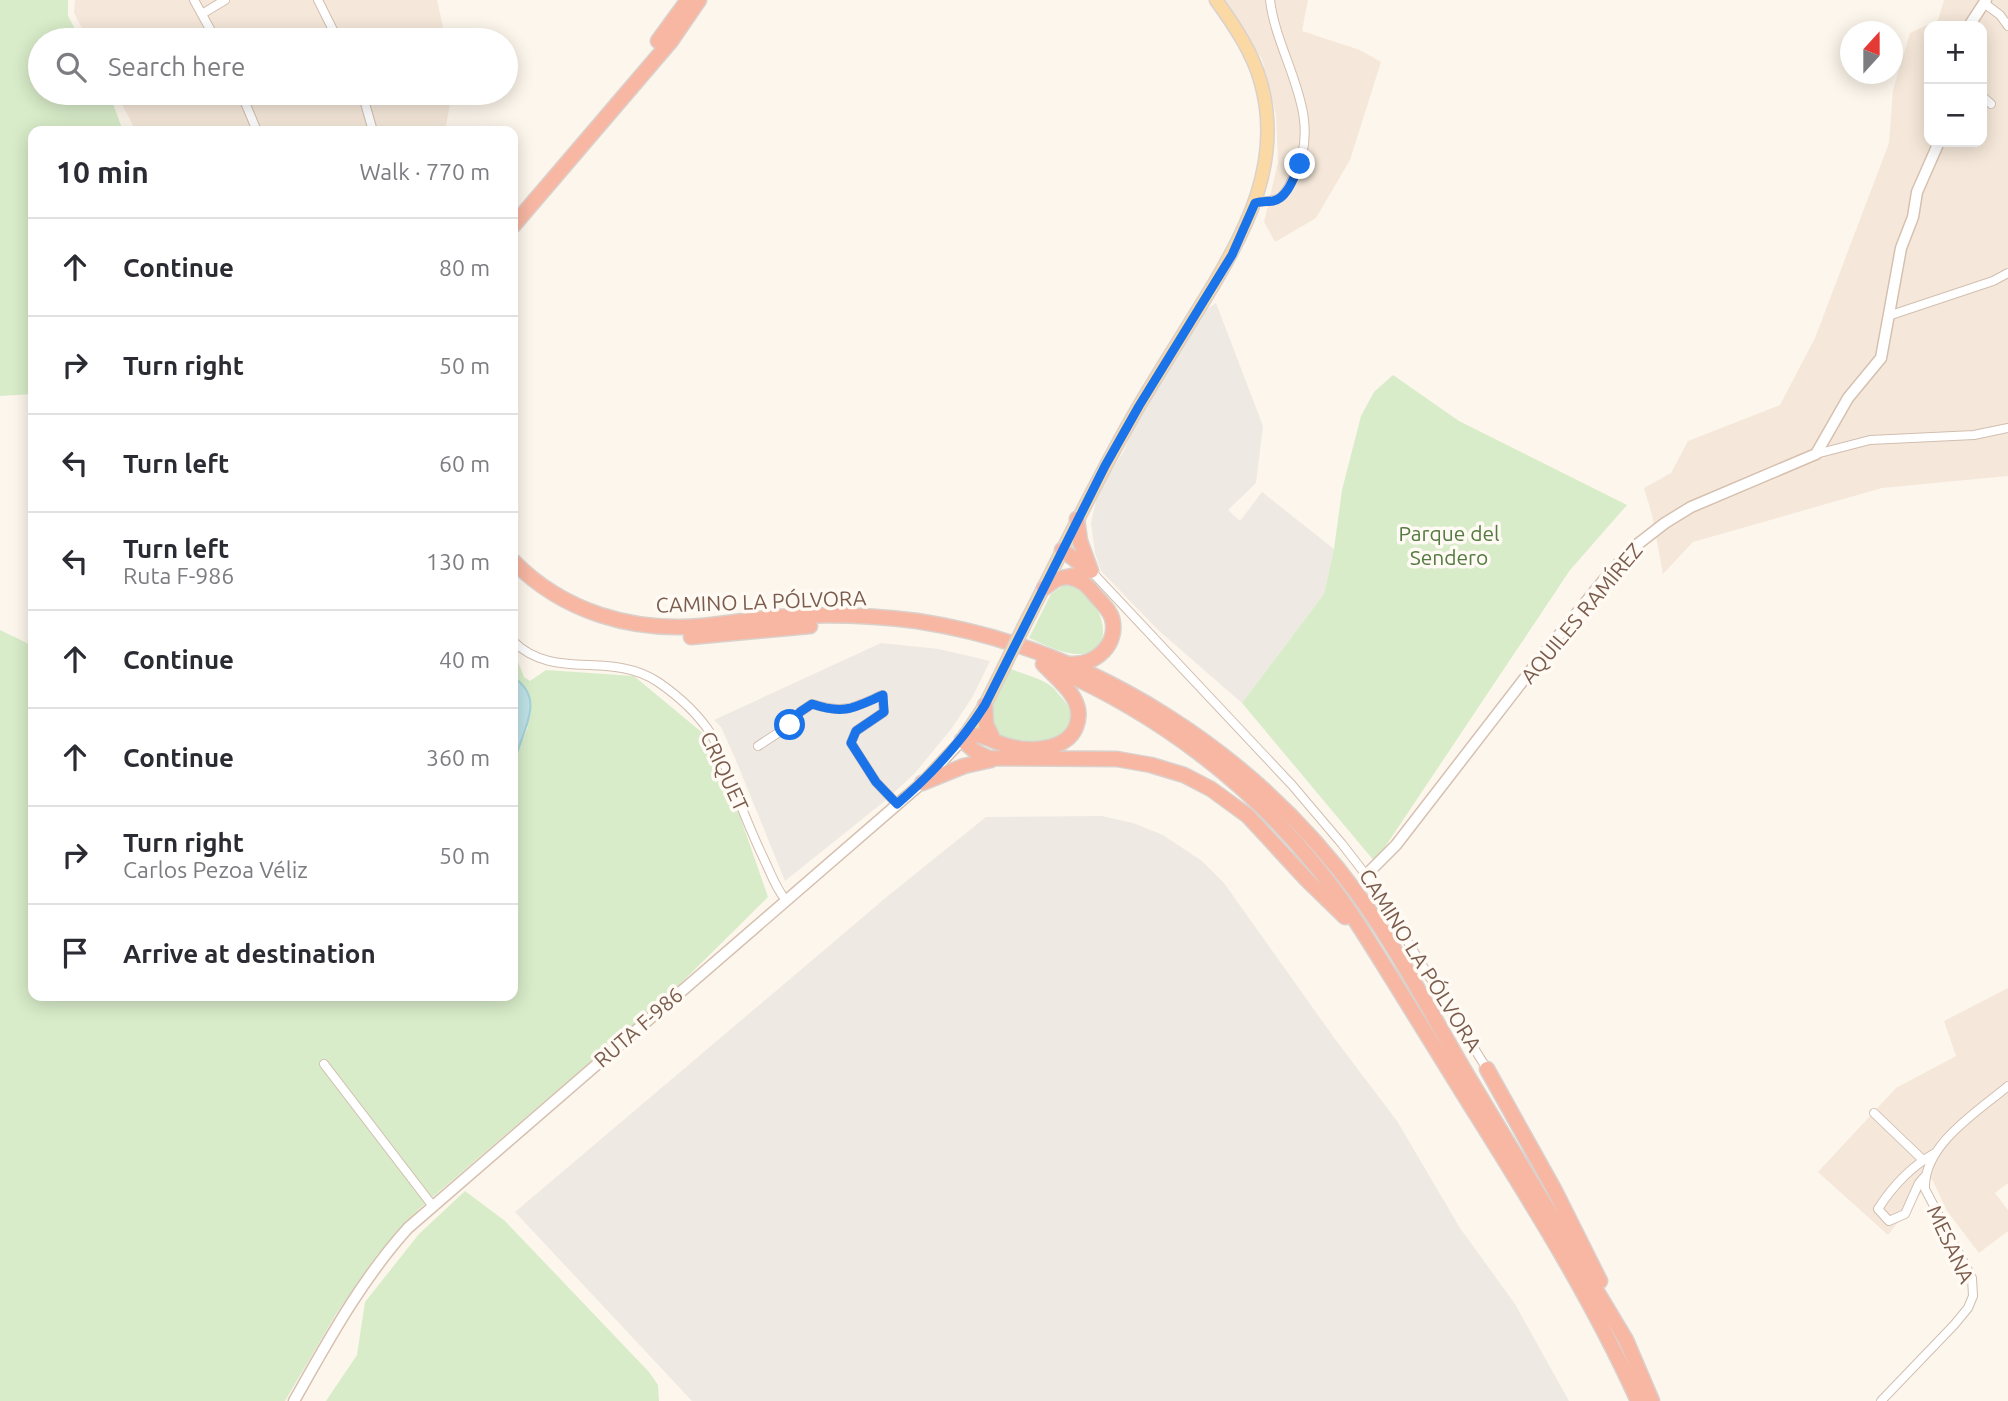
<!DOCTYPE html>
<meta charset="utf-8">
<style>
:root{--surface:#fff;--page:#f2f2f3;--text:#2b2b33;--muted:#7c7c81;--line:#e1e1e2}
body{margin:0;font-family:Ubuntu,sans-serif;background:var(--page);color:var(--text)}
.controls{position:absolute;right:21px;top:21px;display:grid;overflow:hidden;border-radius:14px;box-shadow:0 4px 18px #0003}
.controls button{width:63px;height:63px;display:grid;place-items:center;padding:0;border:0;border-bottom:2px solid var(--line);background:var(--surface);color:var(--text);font:35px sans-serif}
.compass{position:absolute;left:1840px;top:21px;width:63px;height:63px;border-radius:50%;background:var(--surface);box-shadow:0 4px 18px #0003;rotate:21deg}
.stop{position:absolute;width:21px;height:21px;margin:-16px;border:5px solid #1a73e8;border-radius:50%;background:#fff}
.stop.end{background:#1a73e8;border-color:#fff;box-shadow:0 2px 7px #0008}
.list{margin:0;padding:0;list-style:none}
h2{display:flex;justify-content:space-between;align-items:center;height:91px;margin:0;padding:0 28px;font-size:30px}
h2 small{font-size:23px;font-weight:400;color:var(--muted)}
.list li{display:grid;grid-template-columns:46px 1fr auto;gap:21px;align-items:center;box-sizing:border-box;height:98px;padding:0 28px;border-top:2px solid var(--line)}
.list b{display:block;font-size:26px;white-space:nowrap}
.list p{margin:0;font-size:23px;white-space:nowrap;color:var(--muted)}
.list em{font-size:23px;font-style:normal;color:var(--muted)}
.icon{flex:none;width:38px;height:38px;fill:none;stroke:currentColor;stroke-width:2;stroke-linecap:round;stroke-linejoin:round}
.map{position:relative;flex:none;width:2008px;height:1401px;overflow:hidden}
.search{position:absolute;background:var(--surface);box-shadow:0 4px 18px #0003;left:28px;top:28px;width:490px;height:77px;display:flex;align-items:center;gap:18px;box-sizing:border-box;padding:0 24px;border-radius:38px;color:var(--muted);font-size:26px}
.panel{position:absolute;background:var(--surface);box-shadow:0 4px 18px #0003;left:28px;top:126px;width:490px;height:875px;border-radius:14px}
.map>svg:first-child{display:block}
.residential{fill:#f5e8da;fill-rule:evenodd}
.industrial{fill:#efe9e4}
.green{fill:#d8ecc9}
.water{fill:#bfe3e8;stroke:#a5d3da;stroke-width:2}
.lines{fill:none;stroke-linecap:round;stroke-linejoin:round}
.street-casing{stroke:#d1beb0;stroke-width:10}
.secondary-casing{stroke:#d6c0b0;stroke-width:13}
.primary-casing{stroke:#dad1cd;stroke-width:15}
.highway-casing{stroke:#dad1cd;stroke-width:17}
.street{stroke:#fff;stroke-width:8}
.secondary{stroke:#fff;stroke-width:10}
.primary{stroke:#fbd9a5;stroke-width:12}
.highway{stroke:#f7b7a3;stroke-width:14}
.primary-bridge-casing{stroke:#dad1cd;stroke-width:15;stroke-linecap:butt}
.primary-bridge{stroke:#fbd9a5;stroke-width:12}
.route{stroke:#1a73e8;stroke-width:9}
.labels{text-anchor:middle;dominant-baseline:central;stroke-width:7;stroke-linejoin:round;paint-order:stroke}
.park-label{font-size:21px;fill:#537a41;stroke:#fffaf3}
.street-label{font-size:21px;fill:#7a5c4d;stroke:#fffaf3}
</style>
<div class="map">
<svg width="2008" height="1401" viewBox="0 0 2008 1401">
<rect width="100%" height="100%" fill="#fdf6ec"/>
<!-- residential -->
<path class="residential" d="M 75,0 L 437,0 L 446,40 L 88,40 L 74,13 Z
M 1220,0 L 1308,0 L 1302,31 L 1360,50 L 1381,62 L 1350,160 L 1316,218 L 1275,242 L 1264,222 L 1278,162 L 1276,115 L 1262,59 Z
M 1944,0 L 2008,0 L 2008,476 L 1882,488 L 1693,542 L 1663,574 L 1652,515 L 1644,488 L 1671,473 L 1688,441 L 1780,405 L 1815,338 L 1889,143 L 1893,90 L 1910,33 L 1938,20 ZM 1929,26 L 1982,26 L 1982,142 L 1929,142 Z
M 116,93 L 452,93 L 445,131 L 136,131 Z
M 2008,988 L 2008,1183 L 1995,1193 L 2008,1210 L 2008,1231 L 1979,1253 L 1947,1211 L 1932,1179 L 1888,1235 L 1818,1172 L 1896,1088 L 1956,1056 L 1944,1021 Z"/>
<!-- industrial -->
<path class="industrial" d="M 1216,303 L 1263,426 L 1256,483 L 1228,510 L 1240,521 L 1262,492 L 1334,549 L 1324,594 L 1242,703 L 1158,630 L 1101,571 L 1095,553 L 1091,523 L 1098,492 L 1124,451 L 1135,425 L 1206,310 Z
M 881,643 L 939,649 L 990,661 L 973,696 L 952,728 L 915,773 L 886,800 L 785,881 L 735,758 L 721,727 L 714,720 Z
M 1102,816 L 1133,823 L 1163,835 L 1202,861 L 1224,883 L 1335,1039 L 1397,1121 L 1460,1228 L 1515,1304 L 1569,1401 L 692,1401 L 515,1212 L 889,895 L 986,817 Z"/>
<!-- green -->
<path class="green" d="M 0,0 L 68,0 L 68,16 L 81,40 L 40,40 L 40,93 L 109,93 L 123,131 L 33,131 L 33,394 L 0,396 Z
M 1393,375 L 1459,421 L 1627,505 L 1570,570 L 1375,862 L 1242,703 L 1324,594 L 1334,549 L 1342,490 L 1361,416 L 1374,392 Z
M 1064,585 C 1099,585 1125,656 1076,654 C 1061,653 1043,644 1029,638 L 1051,594 Z
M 0,630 L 33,646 L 33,996 L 513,996 L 513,761 L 518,749 L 514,736 L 523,739 L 528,727 L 522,726 L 513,728 L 513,660 L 518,662 L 524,677 L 530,681 L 546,670 L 634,676 L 705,735 L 735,802 L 768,897 L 672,992 L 420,1208 L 377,1255 L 359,1281 L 336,1314 L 285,1401 L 0,1401 Z
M 1011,669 C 1023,674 1040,678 1051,686 C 1055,689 1058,694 1062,698 C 1099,739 1017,756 996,731 C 991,726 991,718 989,711 Z
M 465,1191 L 505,1221 L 649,1372 L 658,1385 L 659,1401 L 326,1401 L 357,1355 L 365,1302 L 419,1234 Z"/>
<!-- water -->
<path class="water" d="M 513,677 C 544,697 526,724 517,753 L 513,759 Z"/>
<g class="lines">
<!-- street casing -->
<g class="street-casing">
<path id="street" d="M 194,0 L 216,40
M 318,0 L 338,40
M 1984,3 L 2000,15 L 2008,26
M 202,14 L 225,0
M 241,93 L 257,131
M 362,93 L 373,131
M 1982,96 L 1991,104
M 1255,203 C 1264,200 1273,203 1281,197 C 1288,191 1291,181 1295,174 C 1325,114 1277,59 1270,0
M 1888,316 L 1993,281 L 2008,273
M 1816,454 L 1870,440 L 1974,435 L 2008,428
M 1091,571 L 1292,785 L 1342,844 L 1366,875 L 1487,1069
M 513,641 C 554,682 611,650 658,682 C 677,695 698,714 711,734 C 718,746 722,760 728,773 C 739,801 750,830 763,857 C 770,871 775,887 785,899
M 758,746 L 790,725 L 800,712 L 812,704 C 845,714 853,708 882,695 L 884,712 L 856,731 L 851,743 L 876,782 L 897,804
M 324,1064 L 432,1205
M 1874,1113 L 1923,1160
M 1925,1176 L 1919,1183 L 1905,1214 L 1889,1221 L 1878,1209 C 1892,1187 1912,1166 1935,1153
M 1881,1401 L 1954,1325 L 1968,1308 L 1973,1296 L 1972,1278 L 1925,1189 C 1923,1145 1977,1112 2008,1086"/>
</g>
<!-- secondary casing -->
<g class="secondary-casing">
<path id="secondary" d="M 1969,26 L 1986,0
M 1366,875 L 1396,845 L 1542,656 L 1607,576 L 1634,547 L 1665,523 L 1691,507 L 1816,454 L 1848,398 L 1881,358 L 1901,248 L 1913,217 L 1917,192 L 1939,142
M 294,1401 C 328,1341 361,1280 408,1228 L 922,783 L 962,740"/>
</g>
<!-- primary casing -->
<g class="primary-casing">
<path id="primary" d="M 1024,626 C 1062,553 1097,477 1139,406 C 1161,369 1184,333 1206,297 C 1246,232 1283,162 1261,83 C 1253,53 1234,25 1216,0
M 962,740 L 985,705 L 1002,671"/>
</g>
<!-- highway casing -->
<g class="highway-casing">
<path id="highway" d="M 658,41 L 688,0
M 513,226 L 671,41 L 699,0
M 1077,519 L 1080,541 L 1091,571
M 1062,550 L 1089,570
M 513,561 C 563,612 632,632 702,626 C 727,624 751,619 776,617 C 822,614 871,615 917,621 C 1093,648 1254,752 1359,896 C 1398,950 1432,1015 1466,1073 C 1519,1162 1573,1251 1626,1340 L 1652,1401
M 1068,577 C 1081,579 1087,585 1095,595 C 1101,602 1109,609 1112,618 C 1119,644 1096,665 1071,664
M 1044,588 L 1057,579 L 1076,575
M 691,637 L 810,626
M 1056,669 C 1158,714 1249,782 1319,870 C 1347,904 1369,942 1393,980 C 1419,1022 1445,1064 1471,1106 C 1531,1202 1591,1297 1638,1401
M 985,705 L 986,724 L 993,739
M 966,735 C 983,733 993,742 1008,746 C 1029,752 1066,751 1076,727 C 1087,700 1059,681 1043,664
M 962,740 L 976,752 L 989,758 L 1117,759 L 1151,765 L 1184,775 L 1211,789 L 1248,816 L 1307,880 L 1345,917
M 922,783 L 964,766 L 991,760
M 1487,1069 L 1555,1191 L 1600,1281"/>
</g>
<!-- street -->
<use href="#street" class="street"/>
<!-- secondary -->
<use href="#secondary" class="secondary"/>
<!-- primary -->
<use href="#primary" class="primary"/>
<!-- highway -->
<use href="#highway" class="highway"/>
<!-- primary-bridge casing -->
<g class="primary-bridge-casing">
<path id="primary-bridge" d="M 1002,671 L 1024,626"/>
</g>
<!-- primary-bridge -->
<use href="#primary-bridge" class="primary-bridge"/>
</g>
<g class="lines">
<!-- route -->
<path class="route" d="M 790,725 L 800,712 L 812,704 C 845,715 853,708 883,695 L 884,712 L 856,731 L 851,743 L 876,782 L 897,804 C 932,774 960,744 985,705 L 1105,466 L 1139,406 L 1232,255 L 1255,203 C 1262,201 1266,202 1273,201 C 1288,198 1294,176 1300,164"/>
</g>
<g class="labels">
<!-- park labels -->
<g class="park-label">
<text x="1449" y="533">Parque del<tspan x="1449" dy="24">Sendero</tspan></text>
</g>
<!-- street labels -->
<g class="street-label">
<text transform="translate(761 601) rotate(-2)">CAMINO LA PÓLVORA</text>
<text transform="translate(1581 613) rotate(-50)">AQUILES RAMÍREZ</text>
<text transform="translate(725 771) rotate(65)">CRIQUET</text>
<text transform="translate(1421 960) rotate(58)">CAMINO LA PÓLVORA</text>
<text transform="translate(638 1027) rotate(-41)">RUTA F-986</text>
<text transform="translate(1951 1244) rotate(65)">MESANA</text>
</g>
</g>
</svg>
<div class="controls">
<button>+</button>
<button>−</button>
</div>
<svg class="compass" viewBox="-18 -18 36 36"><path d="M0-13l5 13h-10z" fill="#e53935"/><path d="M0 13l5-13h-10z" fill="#7c7c81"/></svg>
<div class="stop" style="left:790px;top:725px"></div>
<div class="stop end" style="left:1300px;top:164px"></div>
<div class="search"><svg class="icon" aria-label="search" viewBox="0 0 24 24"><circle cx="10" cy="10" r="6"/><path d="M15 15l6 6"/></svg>Search here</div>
<section class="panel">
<h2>10 min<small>Walk · 770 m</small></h2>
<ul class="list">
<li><svg class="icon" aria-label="ahead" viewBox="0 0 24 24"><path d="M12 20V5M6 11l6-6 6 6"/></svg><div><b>Continue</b></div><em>80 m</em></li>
<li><svg class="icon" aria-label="right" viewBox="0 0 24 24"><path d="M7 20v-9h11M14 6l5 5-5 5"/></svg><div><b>Turn right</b></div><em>50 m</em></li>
<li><svg class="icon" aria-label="left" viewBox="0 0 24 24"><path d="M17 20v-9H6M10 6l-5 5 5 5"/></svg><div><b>Turn left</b></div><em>60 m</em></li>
<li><svg class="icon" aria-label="left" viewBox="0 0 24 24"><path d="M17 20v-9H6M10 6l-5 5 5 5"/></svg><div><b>Turn left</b><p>Ruta F-986</p></div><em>130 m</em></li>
<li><svg class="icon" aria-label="ahead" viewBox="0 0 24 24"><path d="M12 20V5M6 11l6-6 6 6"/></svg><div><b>Continue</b></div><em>40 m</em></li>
<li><svg class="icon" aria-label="ahead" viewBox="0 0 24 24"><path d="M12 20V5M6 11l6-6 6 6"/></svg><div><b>Continue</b></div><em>360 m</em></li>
<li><svg class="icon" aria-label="right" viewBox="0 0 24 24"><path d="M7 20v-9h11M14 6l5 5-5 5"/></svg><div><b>Turn right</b><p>Carlos Pezoa Véliz</p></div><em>50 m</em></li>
<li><svg class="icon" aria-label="arrive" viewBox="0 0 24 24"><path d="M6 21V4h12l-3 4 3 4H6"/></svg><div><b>Arrive at destination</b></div></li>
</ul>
</section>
</div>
